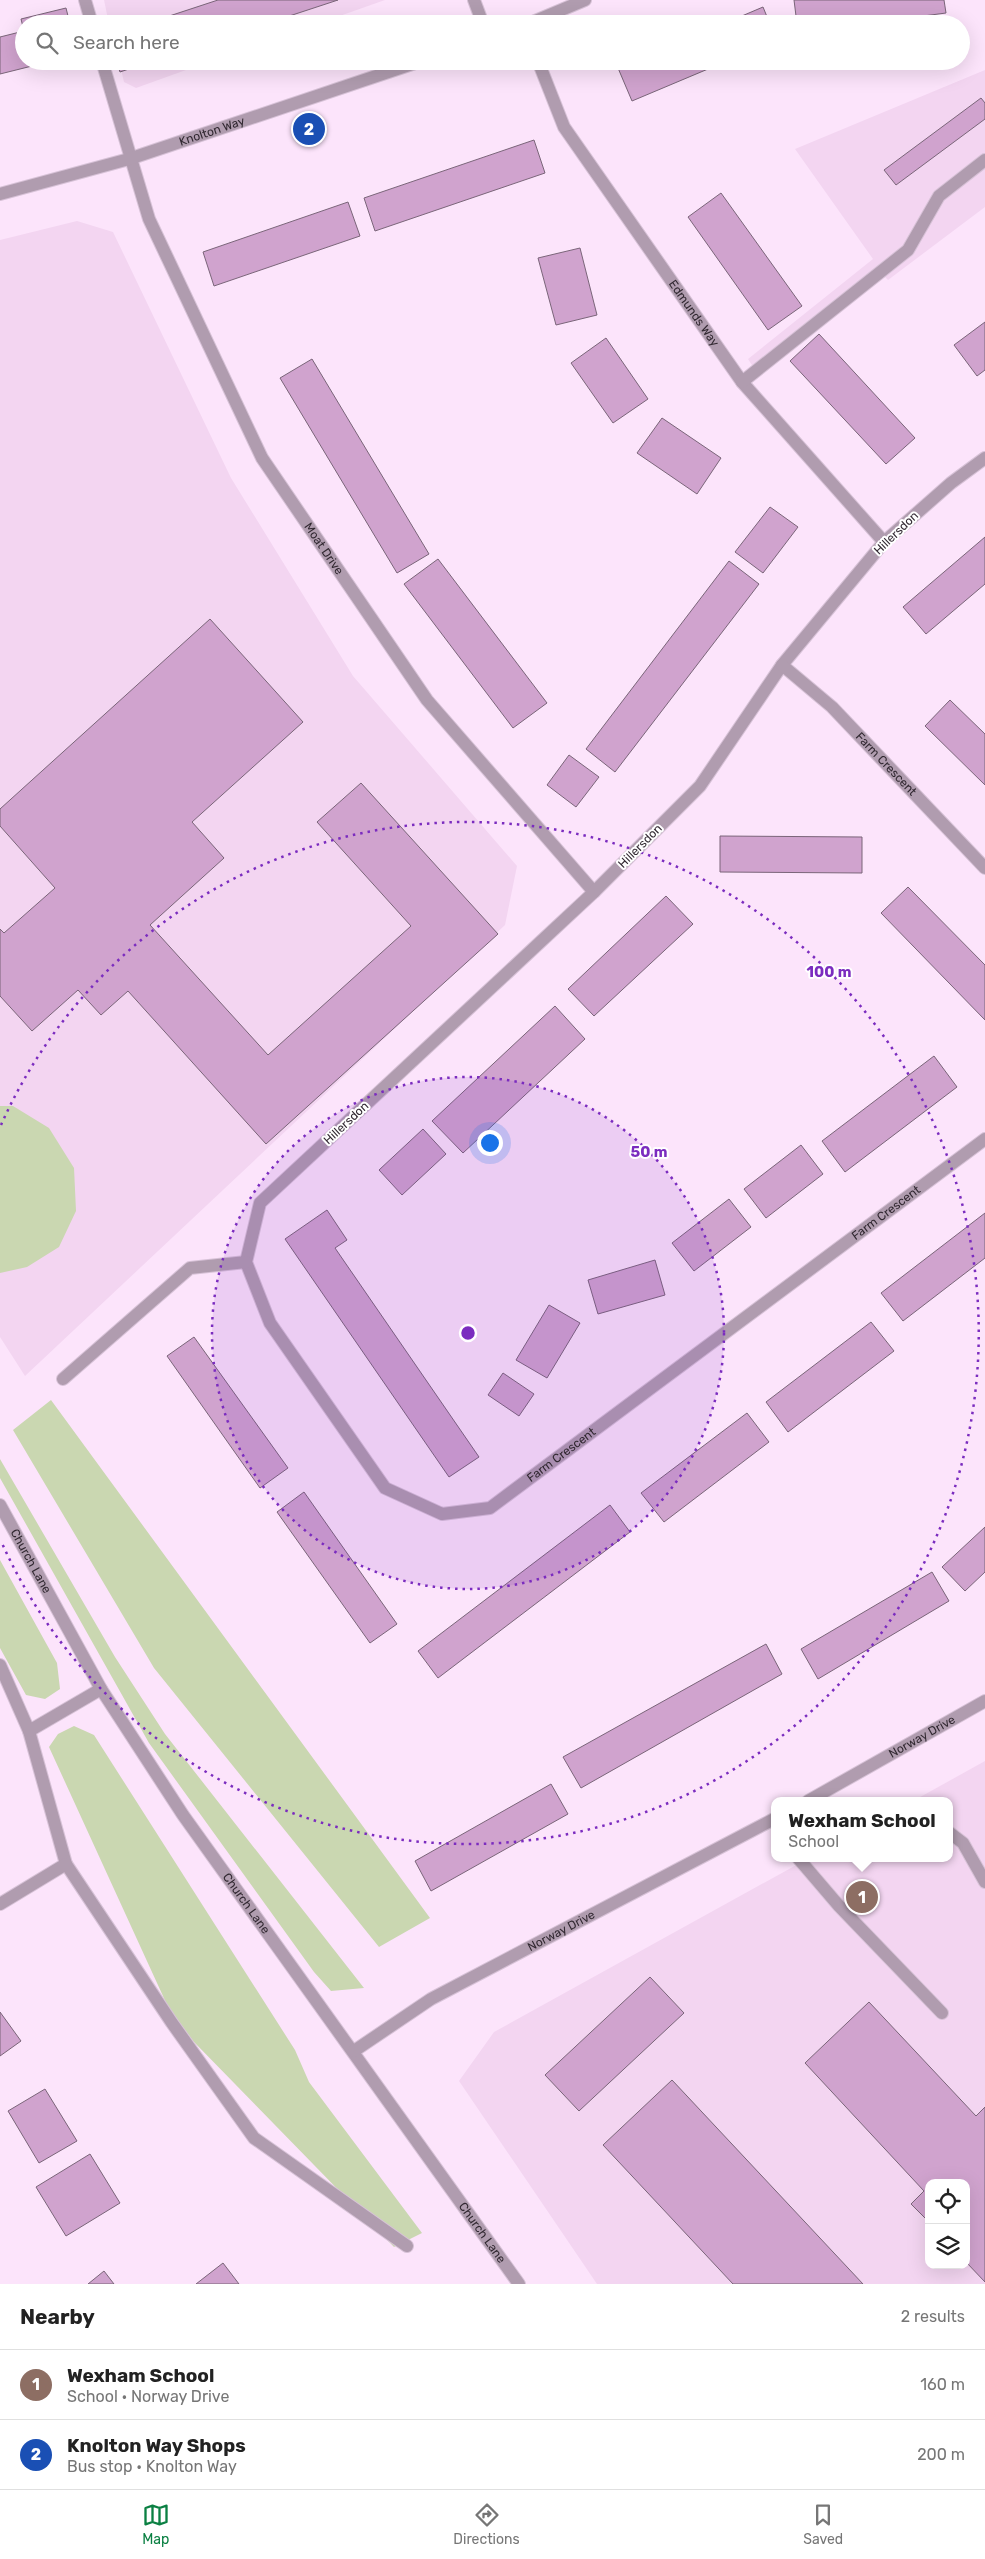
<!DOCTYPE html>
<meta charset="utf-8">
<style>
:root{--surface:#fff;--page:#f2f2f2;--text:#222;--muted:#767676;--line:#e0e0e0;--accent:#0b8043}
body{margin:0;font-family:Rubik,sans-serif;background:var(--page);color:var(--text)}
.controls{position:absolute;right:15px;bottom:15px;display:grid;overflow:hidden;border-radius:10px;box-shadow:0 5px 20px #0002}
.controls button{width:45px;height:45px;display:grid;place-items:center;padding:0;border:0;border-bottom:1px solid var(--line);background:var(--surface);color:var(--text);font:25px sans-serif}
.you{position:absolute;left:489px;top:1142px;width:18px;height:18px;margin:-12px;border:4px solid #fff;border-radius:50%;background:#1a73e8;box-shadow:0 0 0 8px #1a73e833}
.badge{display:grid;place-items:center;width:32px;height:32px;border-radius:50%;background:var(--accent);color:#fff;font-size:16px;font-weight:700}
.pin{position:absolute;translate:-50% -50%;border:2px solid #fff;box-shadow:0 1px 5px #0006}
.popup{position:absolute;left:771px;top:1797px;width:182px;height:65px;box-sizing:border-box;display:grid;place-content:center;border-radius:10px;background:var(--surface);filter:drop-shadow(0 1px 4px #0005);font-size:16px;white-space:nowrap;color:var(--muted)}
.popup b{font-size:19px;color:var(--text)}
.popup::after{content:'';position:absolute;left:50%;top:100%;margin-left:-10px;border:10px solid transparent;border-top-color:var(--surface)}
.list{margin:0;padding:0;list-style:none}
h2{display:flex;justify-content:space-between;align-items:center;height:65px;margin:0;padding:0 20px;font-size:21px}
h2 small{font-size:16px;font-weight:400;color:var(--muted)}
.list li{display:grid;grid-template-columns:32px 1fr auto;gap:15px;align-items:center;box-sizing:border-box;height:70px;padding:0 20px;border-top:1px solid var(--line)}
.list b{display:block;font-size:19px;white-space:nowrap}
.list p{margin:0;font-size:16px;white-space:nowrap;color:var(--muted)}
.list em{font-size:16px;font-style:normal;color:var(--muted)}
.icon{flex:none;width:28px;height:28px;fill:none;stroke:currentColor;stroke-width:2;stroke-linecap:round;stroke-linejoin:round}
.map{position:relative;flex:none;width:985px;height:2284px;overflow:hidden}
.search{position:absolute;background:var(--surface);box-shadow:0 5px 20px #0002;left:15px;right:15px;top:15px;height:55px;display:flex;align-items:center;gap:12px;box-sizing:border-box;padding:0 18px;border-radius:28px;color:var(--muted);font-size:19px}
.sheet{height:205px;background:var(--surface)}
nav{display:flex;justify-content:space-around;align-items:center;box-sizing:border-box;height:70px;border-top:1px solid var(--line);background:var(--surface);font-size:14px;color:var(--muted)}
nav a{display:grid;justify-items:center;gap:2px}
nav .on{color:var(--accent)}
.map>svg:first-child{display:block}
.built{fill:#f3d5f1;fill-rule:evenodd}
.green{fill:#cad7b1}
.building{fill:#d0a3ce;stroke:#7a6579}
.lines{fill:none;stroke-linecap:round;stroke-linejoin:round}
.minor-casing{stroke:#d7c2d7;stroke-width:14}
.minor{stroke:#b09caf;stroke-width:12}
.ring{fill:none;stroke:#7b2cbf;stroke-width:2.5;stroke-dasharray:2.5 5}
.labels{text-anchor:middle;dominant-baseline:central;stroke-width:4;stroke-linejoin:round;paint-order:stroke}
.street-label{font-size:12px;fill:#312831;stroke:#fff}
.centre{fill:#7b2cbf;stroke:#fff;stroke-width:2.5}
.ring-label{font-size:15px;text-anchor:middle;font-weight:bold;fill:#7b2cbf;stroke:#fff;stroke-width:4;stroke-linejoin:round;paint-order:stroke}
</style>
<div class="map">
<svg width="985" height="2284" viewBox="0 0 985 2284">
<rect width="100%" height="100%" fill="#fce4fb"/>
<!-- built -->
<path class="built" d="M 104,0 L 385,0 L 317,24 L 109,24 Z
M 119,61 L 211,61 L 136,88 L 124,82 Z
M 985,70 L 985,207 L 888,280 L 880,272 L 755,370 L 748,359 L 873,259 L 795,149 Z
M 77,221 L 113,232 L 231,478 L 353,676 L 517,866 L 505,925 L 25,1376 L 0,1337 L 0,240 Z
M 985,1761 L 985,2284 L 597,2284 L 459,2081 L 494,2032 L 809,1858 L 950,1858 L 950,1801 L 913,1801 ZM 929,2183 L 966,2183 L 966,2265 L 929,2265 Z"/>
<!-- green -->
<path class="green" d="M 0,1106 L 13,1106 L 49,1128 L 74,1168 L 76,1211 L 59,1247 L 27,1267 L 0,1273 Z
M 51,1400 L 430,1918 L 379,1947 L 154,1668 L 13,1430 Z
M 0,1459 L 115,1657 L 165,1734 L 364,1988 L 331,1991 L 314,1972 L 149,1743 L 0,1478 Z
M 0,1560 L 57,1663 L 60,1689 L 45,1699 L 26,1695 L 0,1648 Z
M 74,1726 L 94,1735 L 295,2050 L 309,2082 L 422,2233 L 394,2247 L 194,2042 L 168,2007 L 49,1747 L 58,1734 Z"/>
<!-- building -->
<path class="building" d="M 218,0 L 338,0 L 265,24 L 145,24 Z
M 794,0 L 944,0 L 946,13 L 863,24 L 797,24 Z
M 763,7 L 770,24 L 723,24 Z
M 66,8 L 70,24 L 24,24 L 24,61 L 52,61 L 0,74 L 0,37 L 24,31 L 21,19 Z
M 116,61 L 152,61 L 120,72 Z
M 634,61 L 727,61 L 632,101 L 618,68 Z
M 981,98 L 985,103 L 985,119 L 896,185 L 884,170 Z
M 534,140 L 545,173 L 375,231 L 364,198 Z
M 721,193 L 802,306 L 768,330 L 688,217 Z
M 348,202 L 360,236 L 214,286 L 203,252 Z
M 580,248 L 597,315 L 556,325 L 538,258 Z
M 985,322 L 985,370 L 977,376 L 954,345 Z
M 819,334 L 915,438 L 886,464 L 790,361 Z
M 606,338 L 648,399 L 613,423 L 571,363 Z
M 312,359 L 429,554 L 397,573 L 280,378 Z
M 662,418 L 721,458 L 697,494 L 637,453 Z
M 770,507 L 798,527 L 763,573 L 735,552 Z
M 985,537 L 985,584 L 926,634 L 903,607 Z
M 438,559 L 547,703 L 513,728 L 404,584 Z
M 729,561 L 759,584 L 615,772 L 586,749 Z
M 210,619 L 303,722 L 192,822 L 224,858 L 150,925 L 268,1055 L 411,926 L 317,822 L 361,783 L 498,934 L 266,1144 L 128,991 L 101,1015 L 78,990 L 32,1031 L 0,996 L 0,929 L 4,933 L 55,888 L 0,826 L 0,809 Z
M 950,700 L 985,734 L 985,785 L 925,726 Z
M 569,755 L 599,777 L 576,807 L 547,785 Z
M 720,836 L 862,837 L 862,873 L 720,872 Z
M 908,887 L 985,965 L 985,1020 L 881,913 Z
M 666,896 L 693,924 L 594,1016 L 568,989 Z
M 555,1006 L 585,1039 L 463,1153 L 432,1121 Z
M 934,1056 L 957,1087 L 845,1172 L 822,1141 Z
M 423,1129 L 446,1154 L 402,1195 L 379,1170 Z
M 801,1145 L 823,1174 L 766,1218 L 744,1189 Z
M 729,1199 L 751,1227 L 694,1271 L 672,1243 Z
M 327,1210 L 347,1240 L 335,1248 L 479,1457 L 449,1477 L 285,1239 Z
M 985,1213 L 985,1258 L 903,1321 L 881,1293 Z
M 655,1260 L 665,1295 L 598,1314 L 588,1280 Z
M 549,1305 L 580,1323 L 547,1378 L 516,1360 Z
M 871,1322 L 894,1351 L 788,1432 L 766,1402 Z
M 194,1337 L 288,1468 L 260,1488 L 167,1356 Z
M 503,1373 L 534,1394 L 519,1416 L 488,1395 Z
M 747,1413 L 769,1442 L 664,1522 L 641,1493 Z
M 304,1492 L 397,1624 L 370,1643 L 277,1512 Z
M 610,1505 L 630,1532 L 438,1678 L 418,1651 Z
M 985,1527 L 985,1572 L 965,1591 L 942,1567 Z
M 932,1572 L 949,1601 L 818,1679 L 801,1649 Z
M 766,1644 L 782,1674 L 581,1788 L 563,1757 Z
M 551,1784 L 568,1814 L 431,1891 L 415,1861 Z
M 650,1977 L 684,2013 L 579,2111 L 545,2075 Z
M 869,2002 L 976,2116 L 985,2107 L 985,2282 L 966,2262 L 966,2183 L 929,2183 L 929,2222 L 911,2204 L 924,2191 L 805,2063 Z
M 0,2012 L 21,2041 L 0,2056 Z
M 672,2080 L 863,2284 L 733,2284 L 603,2145 Z
M 45,2089 L 77,2141 L 39,2163 L 8,2111 Z
M 90,2154 L 120,2203 L 66,2236 L 36,2187 Z
M 223,2263 L 239,2284 L 196,2284 Z
M 104,2271 L 114,2284 L 88,2284 Z"/>
<g class="lines">
<!-- minor casing -->
<g class="minor-casing">
<g id="minor">
<path d="M 85,0 L 92,24"/>
<path d="M 474,0 L 483,24"/>
<path d="M 528,24 L 585,0"/>
<path id="s1" d="M 102,61 L 149,219 L 262,458 L 427,700 L 594,892"/>
<path id="s2" d="M 538,61 L 564,127 L 742,382 L 884,542"/>
<path id="s3" d="M 0,194 L 129,159 L 421,61"/>
<path d="M 742,382 L 908,250 L 939,196 L 985,160"/>
<path id="s4" d="M 985,458 L 951,483 L 884,542 L 782,665 L 700,786 L 594,892 L 260,1203 L 246,1262 L 270,1323 L 385,1488 L 442,1514 L 490,1508 L 985,1139"/>
<path id="s5" d="M 782,665 L 832,707 L 985,868"/>
<path d="M 63,1379 L 190,1268 L 246,1262"/>
<path id="s6" d="M 0,1505 L 101,1689 L 183,1815 L 519,2284"/>
<path d="M 0,1665 L 29,1731 L 66,1864 L 172,2023 L 254,2138 L 407,2246"/>
<path d="M 29,1731 L 101,1689"/>
<path id="s7" d="M 808,1801 L 985,1701"/>
<path d="M 950,1833 L 963,1843 L 985,1882"/>
<path d="M 798,1858 L 839,1906 L 942,2013"/>
<path d="M 0,1904 L 66,1864"/>
<path id="s8" d="M 354,2051 L 431,1999 L 774,1819"/>
</g>
</g>
<!-- minor -->
<use href="#minor" class="minor"/>
</g>
<!-- distance rings -->
<circle cx="468" cy="1333" r="256" fill="#7b2cbf" fill-opacity=".12"/>
<g class="ring">
<circle cx="468" cy="1333" r="256"/>
<path d="M1 1125A511 511 0 1 1 1 1541"/>
</g>
<g class="labels">
<!-- street labels -->
<g class="street-label">
<text stroke="none"><textPath href="#s3" startOffset="221">Knolton Way</textPath></text>
<text stroke="none"><textPath href="#s2" startOffset="298">Edmunds Way</textPath></text>
<text transform="translate(896 533) rotate(-44)">Hillersdon</text>
<text stroke="none"><textPath href="#s1" startOffset="539">Moat Drive</textPath></text>
<text stroke="none"><textPath href="#s5" startOffset="144">Farm Crescent</textPath></text>
<text transform="translate(640 846) rotate(-45)">Hillersdon</text>
<text transform="translate(346 1123) rotate(-43)">Hillersdon</text>
<text stroke="none"><textPath href="#s4" startOffset="1976">Farm Crescent</textPath></text>
<text stroke="none"><textPath href="#s4" startOffset="1571">Farm Crescent</textPath></text>
<text stroke="none"><textPath href="#s6" startOffset="64">Church Lane</textPath></text>
<text stroke="none"><textPath href="#s7" startOffset="131">Norway Drive</textPath></text>
<text stroke="none"><textPath href="#s6" startOffset="469">Church Lane</textPath></text>
<text stroke="none"><textPath href="#s8" startOffset="240">Norway Drive</textPath></text>
<text stroke="none"><textPath href="#s6" startOffset="874">Church Lane</textPath></text>
</g>
</g>
<circle cx="468" cy="1333" r="8" class="centre"/>
<g class="ring-label">
<text x="829" y="977">100 m</text>
<text x="649" y="1157">50 m</text>
</g>
</svg>
<div class="controls">
<button><svg class="icon" aria-label="locate" viewBox="0 0 24 24"><circle cx="12" cy="12" r="6"/><path d="M12 2v4M12 18v4M2 12h4M18 12h4"/></svg></button>
<button><svg class="icon" aria-label="layers" viewBox="0 0 24 24"><path d="M12 4l9 5-9 5-9-5zM3 14l9 5 9-5"/></svg></button>
</div>
<div class="you"></div>
<div class="pin badge" style="left:862px;top:1897px;background:#8d6e63">1</div>
<div class="popup"><b>Wexham School</b>School</div>
<div class="pin badge" style="left:309px;top:129px;background:#1a4fb4">2</div>
<div class="search"><svg class="icon" aria-label="search" viewBox="0 0 24 24"><circle cx="10" cy="10" r="6"/><path d="M15 15l6 6"/></svg>Search here</div>
</div>
<section class="sheet">
<h2>Nearby<small>2 results</small></h2>
<ul class="list">
<li><span class="badge" style="background:#8d6e63">1</span><div><b>Wexham School</b><p>School · Norway Drive</p></div><em>160 m</em></li>
<li><span class="badge" style="background:#1a4fb4">2</span><div><b>Knolton Way Shops</b><p>Bus stop · Knolton Way</p></div><em>200 m</em></li>
</ul>
</section>
<nav>
<a class="on"><svg class="icon" aria-label="map" viewBox="0 0 24 24"><path d="M3 6l6-2 6 2 6-2v14l-6 2-6-2-6 2zM9 4v14M15 6v14"/></svg>Map</a>
<a><svg class="icon" aria-label="directions" viewBox="0 0 24 24"><path d="M12 3l9 9-9 9-9-9zM9 14v-3h6M13 9l2 2-2 2"/></svg>Directions</a>
<a><svg class="icon" aria-label="saved" viewBox="0 0 24 24"><path d="M7 4h10v16l-5-4-5 4z"/></svg>Saved</a>
</nav>
